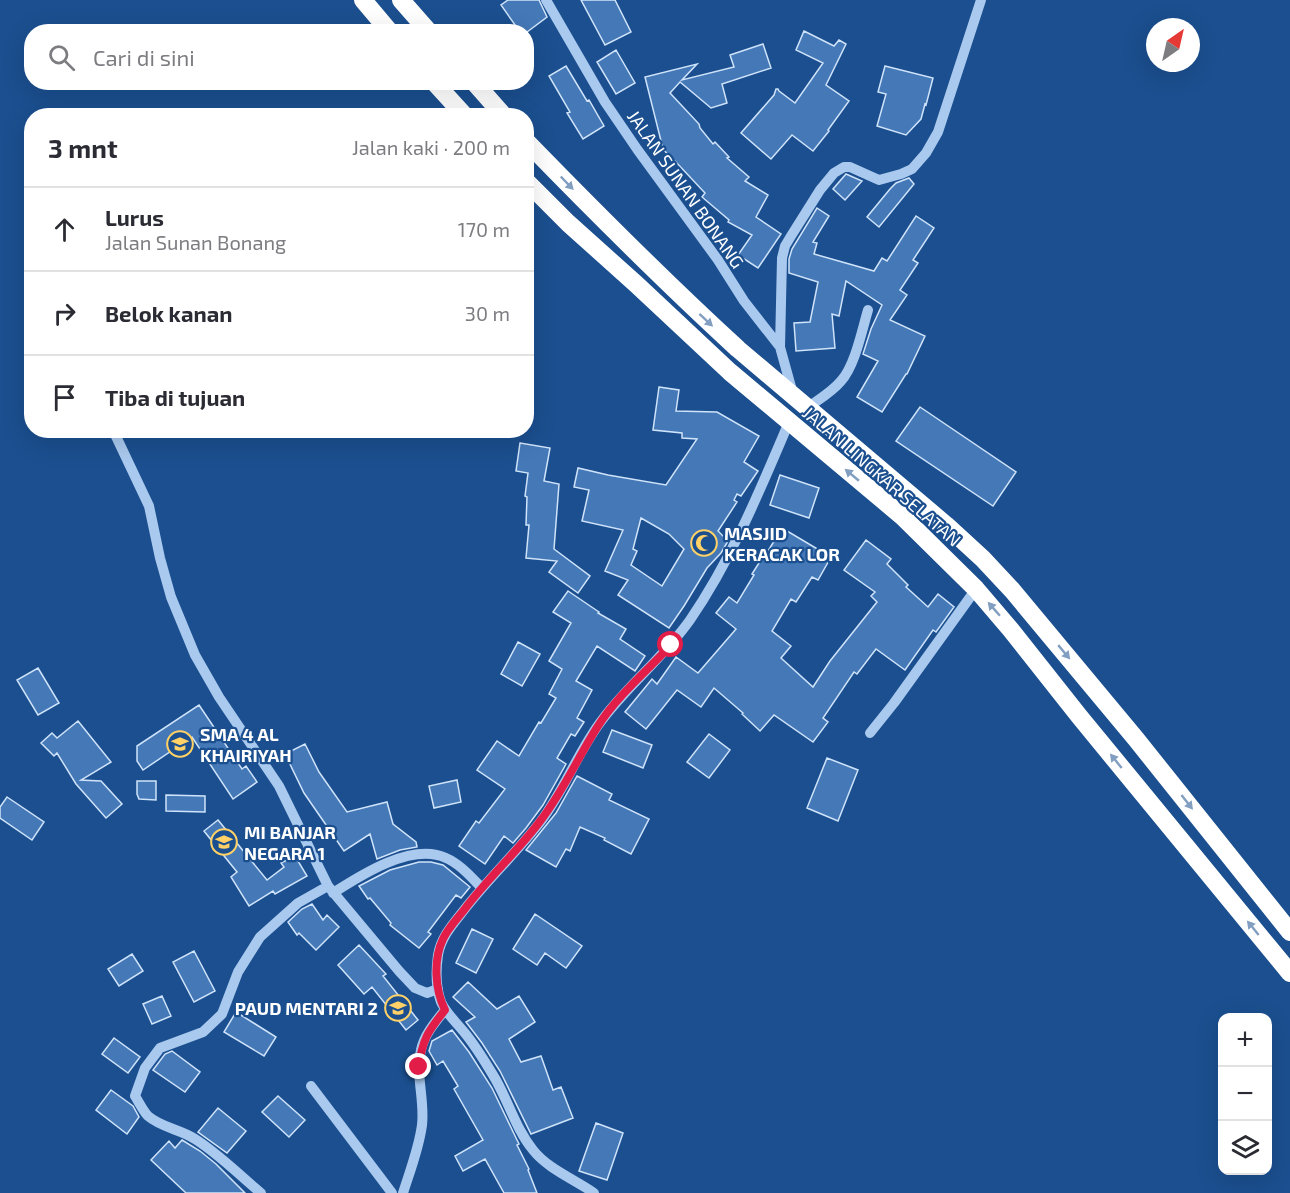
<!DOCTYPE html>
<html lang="id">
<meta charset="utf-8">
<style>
:root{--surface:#fff;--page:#f7f7f7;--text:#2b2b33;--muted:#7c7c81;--line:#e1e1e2}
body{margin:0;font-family:"Exo 2",sans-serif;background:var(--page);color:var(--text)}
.controls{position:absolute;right:18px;bottom:18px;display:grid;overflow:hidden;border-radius:12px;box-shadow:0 6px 24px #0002}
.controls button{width:54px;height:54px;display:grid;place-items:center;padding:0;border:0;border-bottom:2px solid var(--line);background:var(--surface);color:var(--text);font:30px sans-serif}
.compass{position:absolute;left:1146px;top:18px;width:54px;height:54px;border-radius:50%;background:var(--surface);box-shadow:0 6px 24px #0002;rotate:34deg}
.stop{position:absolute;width:18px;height:18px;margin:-14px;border:4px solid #e11d48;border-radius:50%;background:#fff}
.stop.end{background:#e11d48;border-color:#fff;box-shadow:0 2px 6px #0008}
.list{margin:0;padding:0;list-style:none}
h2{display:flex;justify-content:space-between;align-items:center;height:78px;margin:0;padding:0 24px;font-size:26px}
h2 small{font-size:20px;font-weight:400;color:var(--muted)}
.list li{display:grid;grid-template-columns:39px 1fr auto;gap:18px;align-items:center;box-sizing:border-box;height:84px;padding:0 24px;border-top:2px solid var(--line)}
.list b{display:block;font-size:22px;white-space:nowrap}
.list p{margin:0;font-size:20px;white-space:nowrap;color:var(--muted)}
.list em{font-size:20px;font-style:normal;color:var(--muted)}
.icon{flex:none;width:33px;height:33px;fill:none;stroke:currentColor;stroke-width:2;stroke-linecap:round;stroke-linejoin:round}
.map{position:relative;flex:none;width:1290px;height:1193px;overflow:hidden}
.search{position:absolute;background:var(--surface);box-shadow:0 6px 24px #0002;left:24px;top:24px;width:510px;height:66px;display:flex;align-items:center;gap:15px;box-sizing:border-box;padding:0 21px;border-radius:24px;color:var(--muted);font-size:22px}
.panel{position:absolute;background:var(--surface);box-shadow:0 6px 24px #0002;left:24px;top:108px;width:510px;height:330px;border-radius:24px}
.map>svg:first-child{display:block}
.building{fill:#4478b7;stroke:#cfe3fa;stroke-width:1.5;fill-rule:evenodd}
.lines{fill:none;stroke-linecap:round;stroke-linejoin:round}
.minor{stroke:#a9c9ee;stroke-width:10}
.highway{stroke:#fff;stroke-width:18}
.oneway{fill:#829ec1}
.route{stroke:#e11d48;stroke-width:8}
.labels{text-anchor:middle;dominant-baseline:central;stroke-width:4.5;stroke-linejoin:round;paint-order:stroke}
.street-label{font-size:18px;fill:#fff;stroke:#1b4f8f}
.poi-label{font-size:18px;font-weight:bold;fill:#fff;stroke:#1b4f8f;text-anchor:start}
</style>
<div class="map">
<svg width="1290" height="1193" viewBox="0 0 1290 1193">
<rect width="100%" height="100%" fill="#1b4f8f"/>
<!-- building -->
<path class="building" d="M 508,0 L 539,0 L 547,17 L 527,32 L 520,32 L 501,5 Z
M 581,0 L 615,0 L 631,32 L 605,45 Z
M 804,31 L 834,46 L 839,40 L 846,44 L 826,85 L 849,101 L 828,130 L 829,131 L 813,151 L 792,135 L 771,159 L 741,133 L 774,95 L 776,89 L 778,89 L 779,91 L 795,103 L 823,63 L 796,50 Z
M 763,44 L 771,68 L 722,84 L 727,103 L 711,108 L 680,82 L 670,93 L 699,124 L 700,128 L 713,144 L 715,142 L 729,157 L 727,158 L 749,177 L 745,181 L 768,195 L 756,217 L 781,234 L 758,268 L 738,255 L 752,235 L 728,222 L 729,220 L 702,197 L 705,193 L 675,161 L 674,162 L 663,149 L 645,77 L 697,64 L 682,80 L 734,67 L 730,55 Z
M 616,50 L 635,83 L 616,94 L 597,62 Z
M 566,66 L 587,101 L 589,100 L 604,126 L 583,139 L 567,113 L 570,112 L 549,76 Z
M 885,66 L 933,78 L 926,105 L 925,104 L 921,119 L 906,135 L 877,126 L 886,94 L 878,92 Z
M 846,174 L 862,181 L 845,200 L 833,189 Z
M 909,178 L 914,184 L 879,227 L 867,217 L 890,189 L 896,183 Z
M 817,208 L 829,216 L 813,242 L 817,243 L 814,254 L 874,271 L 882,258 L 887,261 L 916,216 L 934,228 L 913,260 L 918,263 L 900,290 L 907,295 L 890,320 L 925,336 L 907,374 L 906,374 L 882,412 L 857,397 L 878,361 L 863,354 L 871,329 L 882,305 L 846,281 L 839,316 L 832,314 L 835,348 L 796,351 L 794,323 L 810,322 L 818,282 L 789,273 L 789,259 L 792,249 Z
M 659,387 L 679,390 L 676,411 L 717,412 L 759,436 L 744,462 L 758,471 L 741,496 L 737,494 L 734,500 L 737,502 L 718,531 L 728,541 L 721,553 L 707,568 L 684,606 L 669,628 L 618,595 L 628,580 L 605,571 L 623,530 L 582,521 L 589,490 L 574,487 L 578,468 L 608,475 L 666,485 L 697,439 L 682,438 L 682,433 L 653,430 ZM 641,518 L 669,534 L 684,549 L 662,586 L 631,565 L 637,551 L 633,549 Z
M 920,407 L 1016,472 L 993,506 L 896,441 Z
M 520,443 L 550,448 L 544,481 L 559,484 L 554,549 L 590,576 L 578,593 L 549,572 L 557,561 L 526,558 L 529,525 L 526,525 L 527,497 L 525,496 L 528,473 L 516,471 Z
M 780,475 L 819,488 L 809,518 L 770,505 Z
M 782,528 L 831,557 L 818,580 L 812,577 L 796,602 L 791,599 L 772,631 L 791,646 L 781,658 L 813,687 L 830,661 L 877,602 L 871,596 L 875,592 L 844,570 L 866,540 L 891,559 L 887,564 L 908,585 L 906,587 L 928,607 L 938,594 L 954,607 L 936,632 L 933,630 L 905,670 L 876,649 L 857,674 L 854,672 L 823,718 L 828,722 L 813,742 L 774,715 L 760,731 L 742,714 L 743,713 L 714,688 L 701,707 L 677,690 L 646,729 L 625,712 L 652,679 L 657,684 L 676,657 L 698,673 L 736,629 L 716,613 L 729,597 L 737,603 L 754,575 L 752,574 L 764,555 L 765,556 Z
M 568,591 L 599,612 L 598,613 L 626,629 L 620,639 L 645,656 L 635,671 L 597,646 L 576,681 L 592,690 L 577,718 L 584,722 L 575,736 L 571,734 L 557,758 L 566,764 L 543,805 L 526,828 L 513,843 L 504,836 L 485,864 L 459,846 L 476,821 L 479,823 L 505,789 L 477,770 L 497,741 L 519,756 L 539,722 L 541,723 L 556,698 L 549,694 L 562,669 L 549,661 L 571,623 L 553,612 Z
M 518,642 L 540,654 L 522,686 L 501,674 Z
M 38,668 L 59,703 L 38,715 L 17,680 Z
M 199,705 L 242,769 L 246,766 L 257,782 L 233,799 L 192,737 L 143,770 L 137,761 L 137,746 Z
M 78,721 L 111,762 L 81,780 L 101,781 L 122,804 L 106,818 L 76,784 L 57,753 L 54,756 L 41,743 L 52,733 L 57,738 Z
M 612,730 L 652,745 L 643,768 L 603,752 Z
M 709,734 L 730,750 L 709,778 L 687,762 Z
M 305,744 L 319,772 L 347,812 L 387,802 L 393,824 L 416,842 L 417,847 L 400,850 L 377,859 L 370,834 L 344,851 L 304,793 L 285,754 Z
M 827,758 L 858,770 L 838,821 L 807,808 Z
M 577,776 L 612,794 L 609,800 L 649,819 L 631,854 L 604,840 L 605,838 L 580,827 L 570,851 L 566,849 L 556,867 L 526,850 L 556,813 Z
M 457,780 L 461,802 L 434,808 L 429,786 Z
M 137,781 L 156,781 L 156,800 L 139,799 L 137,794 Z
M 166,795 L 205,796 L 205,812 L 166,811 Z
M 7,797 L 44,822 L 32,840 L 0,818 L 0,807 Z
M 218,820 L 267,880 L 284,867 L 281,863 L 295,856 L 307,876 L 275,894 L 273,891 L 249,906 L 231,877 L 237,872 L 204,831 Z
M 419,862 L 431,862 L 443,865 L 470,887 L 461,898 L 456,895 L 428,932 L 431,934 L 419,948 L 390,925 L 391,923 L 370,898 L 368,899 L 359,886 L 390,870 Z
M 312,904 L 323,920 L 327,915 L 339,927 L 316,950 L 299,933 L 297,935 L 288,922 L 302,909 Z
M 535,914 L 582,946 L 566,968 L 545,953 L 537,965 L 513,949 Z
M 472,929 L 493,939 L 476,973 L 456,963 Z
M 359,945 L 386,974 L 383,976 L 418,1020 L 406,1030 L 372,987 L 364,994 L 338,965 Z
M 194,951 L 215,991 L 194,1002 L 173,962 Z
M 132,954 L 143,971 L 119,986 L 108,969 Z
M 468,982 L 497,1009 L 519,996 L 535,1022 L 509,1039 L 521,1062 L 541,1056 L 553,1090 L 561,1087 L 573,1118 L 531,1134 L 500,1071 L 482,1043 L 466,1022 L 475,1017 L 453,997 Z
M 162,996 L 171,1016 L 152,1024 L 143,1004 Z
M 236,1012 L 276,1037 L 264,1056 L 224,1032 Z
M 452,1030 L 469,1052 L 492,1088 L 517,1140 L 519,1144 L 517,1145 L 529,1169 L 528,1170 L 537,1193 L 504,1193 L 485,1159 L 463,1171 L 455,1156 L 483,1140 L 454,1089 L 458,1086 L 443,1061 L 437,1065 L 429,1051 L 432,1041 Z
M 114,1038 L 140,1057 L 128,1073 L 102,1054 Z
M 172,1051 L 200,1072 L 185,1092 L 153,1070 L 165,1054 Z
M 111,1090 L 133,1106 L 139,1117 L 127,1134 L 96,1110 Z
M 278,1096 L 305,1120 L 289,1137 L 262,1112 Z
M 218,1108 L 246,1131 L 227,1153 L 198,1132 Z
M 596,1123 L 623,1133 L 607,1180 L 579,1171 Z
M 182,1140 L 200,1151 L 216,1164 L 245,1193 L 186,1193 L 151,1160 L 169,1141 L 175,1148 Z"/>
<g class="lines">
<!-- minor -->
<path class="minor" d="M 546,0 L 605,102 L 637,149 L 718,260 L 744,301 L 780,347 L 793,394
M 780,347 L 782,258 L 785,246 L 791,236 L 820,190 L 834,173 L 844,167 L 850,167 L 879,180 L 901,174 L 912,169 L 926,153 L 938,132 L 981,0
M 807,408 C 818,400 832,392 841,381 C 855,366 862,330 868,310
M 113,430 L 149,506 L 160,558 L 171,597 L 195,655 L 219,697 L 279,786 L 328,886 L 399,971 L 415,988 L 427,993 L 438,989
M 870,733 L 894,703 L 976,589
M 333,893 C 361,875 412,842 446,858 C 460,864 471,877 482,888
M 311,1086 L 392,1193
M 261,1193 C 239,1175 219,1154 195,1139 C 180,1129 162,1128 148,1116 C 143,1111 139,1102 135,1096 L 145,1068 L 160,1048 L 203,1032 L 222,1014 L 238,972 L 260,937 L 298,903 L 328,886
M 403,1193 C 410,1171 419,1148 422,1125 C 425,1100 415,1074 421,1050 C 424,1035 436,1021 445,1010
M 594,1193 C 574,1179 548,1169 533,1150 C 515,1128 508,1099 493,1075 C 484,1060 475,1045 464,1032 C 456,1022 446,1013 441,1002 C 436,988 436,969 438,955 C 441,937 453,924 464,910 C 488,879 517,852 541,821 C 565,789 578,751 602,720 C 629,684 664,657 690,620 C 732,559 760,490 789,422"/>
<!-- highway -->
<path class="highway" d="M 363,0 L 390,32
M 401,0 L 429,32
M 434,82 L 465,116
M 474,82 L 504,116
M 526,141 C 595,212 665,282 738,349 L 946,525 L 983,559 L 1012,590 L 1136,739 L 1290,932
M 526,181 L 568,223 L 636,284 L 730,372 L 903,517 L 976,589 L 1011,630 L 1079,716 L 1290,973"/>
</g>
<!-- one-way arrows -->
<defs><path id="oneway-solid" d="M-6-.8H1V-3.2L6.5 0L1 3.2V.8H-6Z" transform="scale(1.5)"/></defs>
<g class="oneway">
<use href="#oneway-solid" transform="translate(567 183) rotate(46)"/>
<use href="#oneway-solid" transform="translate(706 320) rotate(43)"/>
<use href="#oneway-solid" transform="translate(852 475) rotate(-140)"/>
<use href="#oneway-solid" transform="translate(994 609) rotate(-131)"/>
<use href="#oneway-solid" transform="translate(1064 652) rotate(50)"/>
<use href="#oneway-solid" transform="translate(1116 761) rotate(-129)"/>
<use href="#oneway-solid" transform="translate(1187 802) rotate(52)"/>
<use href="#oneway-solid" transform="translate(1253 928) rotate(-129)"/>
</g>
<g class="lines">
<!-- route -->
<path class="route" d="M 419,1067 C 422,1040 428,1031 445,1010 C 435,990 433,960 443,939 C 448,928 457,919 464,910 C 488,878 518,851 541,820 C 564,790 578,757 598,726 C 617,696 647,671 671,645"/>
</g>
<!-- icons -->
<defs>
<g id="mosque-ring" transform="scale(1.35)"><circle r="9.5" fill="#1b4f8f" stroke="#ffd166" stroke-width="1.5"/><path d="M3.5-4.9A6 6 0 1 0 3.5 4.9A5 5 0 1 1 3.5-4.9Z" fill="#ffd166"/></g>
<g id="school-ring" transform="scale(1.35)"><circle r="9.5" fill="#1b4f8f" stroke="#ffd166" stroke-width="1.5"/><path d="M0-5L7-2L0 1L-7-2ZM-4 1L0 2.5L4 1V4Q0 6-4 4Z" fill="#ffd166"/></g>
</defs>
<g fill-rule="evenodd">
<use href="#mosque-ring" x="704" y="543"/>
<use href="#school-ring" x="180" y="744"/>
<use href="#school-ring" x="224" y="842"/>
<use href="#school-ring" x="398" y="1008"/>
</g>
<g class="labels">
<!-- street labels -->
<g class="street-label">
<text transform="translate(686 189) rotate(55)">JALAN SUNAN BONANG</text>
<text transform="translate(882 476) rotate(41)">JALAN LINGKAR SELATAN</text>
</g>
<!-- poi labels -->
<g class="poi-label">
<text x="724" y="533">MASJID<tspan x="724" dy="21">KERACAK LOR</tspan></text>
<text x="200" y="734">SMA 4 AL<tspan x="200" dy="21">KHAIRIYAH</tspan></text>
<text x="244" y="832">MI BANJAR<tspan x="244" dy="21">NEGARA 1</tspan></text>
<text x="378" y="1008" text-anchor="end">PAUD MENTARI 2</text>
</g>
</g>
</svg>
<div class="controls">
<button>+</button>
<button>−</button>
<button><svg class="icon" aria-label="layers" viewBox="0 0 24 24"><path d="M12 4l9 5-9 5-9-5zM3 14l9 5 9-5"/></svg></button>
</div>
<svg class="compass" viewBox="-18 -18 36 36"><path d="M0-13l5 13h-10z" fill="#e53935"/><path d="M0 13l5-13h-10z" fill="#7c7c81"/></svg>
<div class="stop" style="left:671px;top:645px"></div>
<div class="stop end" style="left:419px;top:1067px"></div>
<div class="search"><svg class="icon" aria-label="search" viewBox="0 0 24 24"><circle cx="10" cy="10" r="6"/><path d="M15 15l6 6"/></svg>Cari di sini</div>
<section class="panel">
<h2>3 mnt<small>Jalan kaki · 200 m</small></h2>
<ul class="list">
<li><svg class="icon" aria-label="ahead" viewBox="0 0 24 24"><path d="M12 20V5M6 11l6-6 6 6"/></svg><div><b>Lurus</b><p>Jalan Sunan Bonang</p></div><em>170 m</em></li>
<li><svg class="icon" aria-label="right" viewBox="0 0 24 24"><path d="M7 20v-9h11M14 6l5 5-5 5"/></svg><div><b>Belok kanan</b></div><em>30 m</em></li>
<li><svg class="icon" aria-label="arrive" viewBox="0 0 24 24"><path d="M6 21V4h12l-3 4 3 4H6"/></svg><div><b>Tiba di tujuan</b></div></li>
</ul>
</section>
</div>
